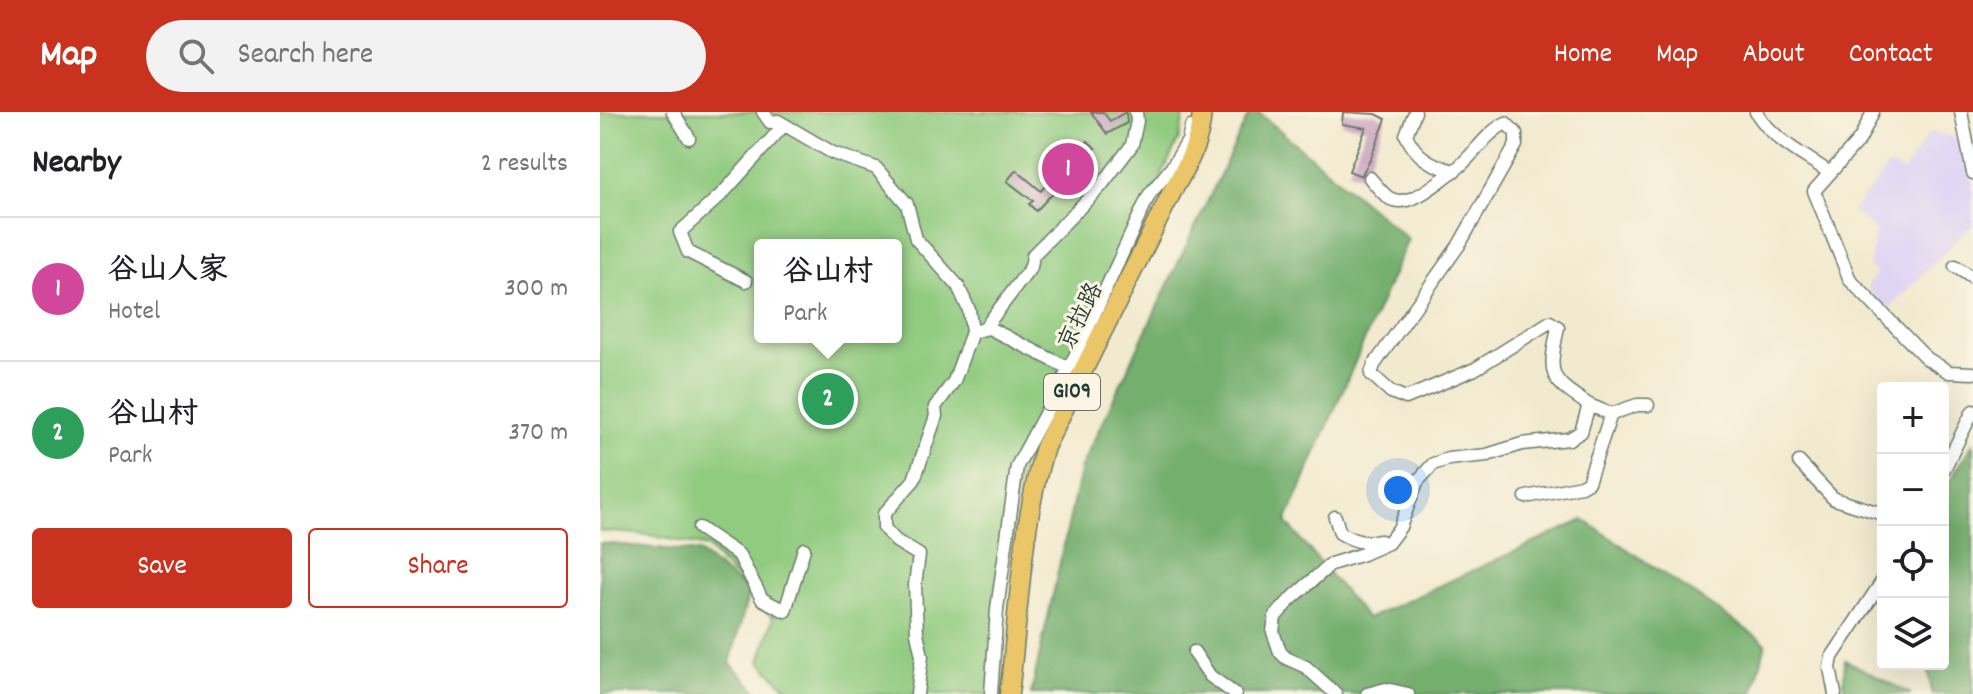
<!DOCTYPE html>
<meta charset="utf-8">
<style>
:root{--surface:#fff;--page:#f2f2f2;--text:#202124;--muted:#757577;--line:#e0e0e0;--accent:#c8321e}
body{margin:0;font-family:Dekko,"LXGW WenKai TC",sans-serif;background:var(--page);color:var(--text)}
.controls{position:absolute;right:24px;bottom:24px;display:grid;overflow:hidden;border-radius:8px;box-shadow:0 8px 32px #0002}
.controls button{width:72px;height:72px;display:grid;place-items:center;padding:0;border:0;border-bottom:2px solid var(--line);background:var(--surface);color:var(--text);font:40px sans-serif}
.you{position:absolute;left:798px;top:378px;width:28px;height:28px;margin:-20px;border:6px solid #fff;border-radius:50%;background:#1a73e8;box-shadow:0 0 0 12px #1a73e833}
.badge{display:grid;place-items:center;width:52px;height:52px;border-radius:50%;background:var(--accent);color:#fff;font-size:26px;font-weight:700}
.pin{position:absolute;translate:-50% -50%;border:4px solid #fff;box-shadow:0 2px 8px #0006}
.popup{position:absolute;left:154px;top:127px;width:148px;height:104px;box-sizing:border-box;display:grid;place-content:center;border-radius:8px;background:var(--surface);filter:drop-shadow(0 2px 6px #0005);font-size:26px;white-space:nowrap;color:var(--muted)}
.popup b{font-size:30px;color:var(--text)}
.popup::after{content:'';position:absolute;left:50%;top:100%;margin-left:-16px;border:16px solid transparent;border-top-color:var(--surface)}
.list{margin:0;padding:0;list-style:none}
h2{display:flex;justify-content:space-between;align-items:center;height:104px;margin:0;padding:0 32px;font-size:34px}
h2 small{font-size:26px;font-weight:400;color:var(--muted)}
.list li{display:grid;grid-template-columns:52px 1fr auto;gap:24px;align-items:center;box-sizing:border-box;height:144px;padding:0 32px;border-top:2px solid var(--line)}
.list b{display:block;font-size:30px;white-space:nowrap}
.list p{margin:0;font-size:26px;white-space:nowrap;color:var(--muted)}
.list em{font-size:26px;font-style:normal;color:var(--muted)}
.actions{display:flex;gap:16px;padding:24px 32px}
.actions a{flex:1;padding:18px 0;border:2px solid var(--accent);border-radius:8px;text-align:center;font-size:28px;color:var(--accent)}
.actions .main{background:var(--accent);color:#fff}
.icon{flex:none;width:44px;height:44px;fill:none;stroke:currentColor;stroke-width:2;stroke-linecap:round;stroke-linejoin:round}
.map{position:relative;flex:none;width:1373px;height:582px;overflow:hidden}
header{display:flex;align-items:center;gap:48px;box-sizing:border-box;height:112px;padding:0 40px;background:var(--accent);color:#fff}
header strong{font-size:38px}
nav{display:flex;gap:44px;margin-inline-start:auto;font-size:28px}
.search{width:560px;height:72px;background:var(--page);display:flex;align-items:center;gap:20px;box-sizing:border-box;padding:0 28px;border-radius:44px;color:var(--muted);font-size:30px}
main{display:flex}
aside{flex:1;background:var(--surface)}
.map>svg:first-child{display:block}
.built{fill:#e0d4f4}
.green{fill:#91cb80;stroke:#58845a;stroke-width:2;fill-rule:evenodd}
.forest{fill:#74af6e;stroke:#4a7651;stroke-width:2}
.building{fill:#caa3c0}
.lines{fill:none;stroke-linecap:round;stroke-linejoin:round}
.minor-casing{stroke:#697a6a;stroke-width:15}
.highway-casing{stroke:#697a6a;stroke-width:21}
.minor{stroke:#fff;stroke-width:12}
.highway{stroke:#eac669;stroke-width:18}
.labels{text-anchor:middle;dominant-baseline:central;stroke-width:6;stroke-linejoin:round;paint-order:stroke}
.shield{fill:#fcf5e5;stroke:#617469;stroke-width:2}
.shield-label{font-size:22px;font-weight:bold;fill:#1f3d34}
.street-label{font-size:24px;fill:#1f3d34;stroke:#fcf5e5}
</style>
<header>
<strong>Map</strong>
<div class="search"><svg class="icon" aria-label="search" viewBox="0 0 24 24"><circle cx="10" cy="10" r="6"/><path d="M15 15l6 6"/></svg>Search here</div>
<nav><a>Home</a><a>Map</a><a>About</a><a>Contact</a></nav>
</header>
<main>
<aside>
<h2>Nearby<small>2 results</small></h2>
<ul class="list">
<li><span class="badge" style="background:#d1479c">1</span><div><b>谷山人家</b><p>Hotel</p></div><em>300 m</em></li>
<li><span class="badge" style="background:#2e9e5b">2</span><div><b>谷山村</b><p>Park</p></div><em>370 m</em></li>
</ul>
<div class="actions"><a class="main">Save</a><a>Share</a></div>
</aside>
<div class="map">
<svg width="1373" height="582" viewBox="0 0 1373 582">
<rect width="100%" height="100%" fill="#fcf5e5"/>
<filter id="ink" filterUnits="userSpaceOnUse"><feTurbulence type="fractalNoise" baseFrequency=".0125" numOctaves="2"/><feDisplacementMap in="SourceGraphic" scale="16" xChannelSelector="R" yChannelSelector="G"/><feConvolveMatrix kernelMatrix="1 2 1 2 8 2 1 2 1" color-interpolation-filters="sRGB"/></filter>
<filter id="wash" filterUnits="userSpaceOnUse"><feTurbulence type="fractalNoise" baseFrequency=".006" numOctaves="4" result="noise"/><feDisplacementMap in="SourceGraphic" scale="32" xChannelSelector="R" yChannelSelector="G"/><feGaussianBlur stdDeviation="1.8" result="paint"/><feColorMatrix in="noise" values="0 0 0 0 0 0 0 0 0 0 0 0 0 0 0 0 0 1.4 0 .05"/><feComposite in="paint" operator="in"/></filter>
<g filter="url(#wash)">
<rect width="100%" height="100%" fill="#f2eacf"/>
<!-- built -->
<path class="built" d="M 1330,20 L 1357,26 L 1373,70 L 1373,114 L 1364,120 L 1287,199 L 1267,175 L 1277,161 L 1269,154 L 1276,119 L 1253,99 L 1289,53 L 1303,60 Z"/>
<!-- green -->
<path class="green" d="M 0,0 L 585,0 L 579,27 L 423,350 L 409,414 L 393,582 L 193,582 L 160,550 L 173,506 L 107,435 L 49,423 L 0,419 ZM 160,133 L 296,133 L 296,225 L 160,225 Z"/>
<!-- forest -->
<path class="forest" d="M 650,0 L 658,0 L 808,127 L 686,410 L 767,507 L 984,408 L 1166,531 L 1153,582 L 431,582 L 481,355 Z
M 1373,331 L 1373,582 L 1332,582 L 1327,552 L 1343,552 L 1343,380 Z
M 0,431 L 99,440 L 149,480 L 130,551 L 160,582 L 0,582 Z
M 1245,548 L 1311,582 L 1243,582 Z"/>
<g id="blocks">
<!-- building -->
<path class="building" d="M 491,0 L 503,0 L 510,9 L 526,0 L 527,11 L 507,22 Z
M 743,0 L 776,2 L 786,7 L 770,48 L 761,64 L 749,59 L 766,16 L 742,12 Z
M 488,29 L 495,36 L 436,99 L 429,92 L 433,89 L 407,69 L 416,58 L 441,79 Z"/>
</g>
</g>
<g filter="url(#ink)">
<use href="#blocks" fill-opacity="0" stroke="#697a6a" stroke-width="2"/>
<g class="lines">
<!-- minor casing -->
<g class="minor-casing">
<path id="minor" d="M 73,0 L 89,26
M 163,0 L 170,10 L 178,9 L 233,41 L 276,56 L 307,92 L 316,127 L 358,174 L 369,198 L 372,220
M 1156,0 C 1174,29 1203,42 1230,61
M 1273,0 L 1260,27 L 1214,79 L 1250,168 L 1326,246 L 1349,260 L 1373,261
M 1361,0 L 1373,61
M 770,66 C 775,72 782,81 789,86 C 809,98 837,70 854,59
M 1355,154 L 1373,166
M 146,169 L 88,140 L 80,120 L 123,81 L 184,13
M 384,217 L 431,155 L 433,143 L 501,74 L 532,33 L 537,9 L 536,0
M 989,293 L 1011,302 L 1037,293 L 1048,293
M 1199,350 L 1234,387 L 1283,402
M 1343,359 L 1373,299
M 926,385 L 981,374 L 988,370 L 1011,302
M 735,405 L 740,421 C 754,429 764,432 781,429
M 99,416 L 139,443 L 162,487 L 185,499 L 204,437
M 594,540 L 610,564 L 635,582
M 317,582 L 322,544 L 317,521 L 315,473 L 319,443 L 296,429 L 284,416 L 284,402 L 314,368 L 336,304 L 335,295 L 354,269 L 372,220 L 389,216 L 474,259
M 391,582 L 397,497 L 417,354 L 469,257 L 549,83 L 572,55 L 588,29 L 591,15
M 736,582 L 706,555 L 686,546 L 680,540 L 673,520 L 675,505 L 690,488 L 731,452 L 763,442 L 788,431 L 800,415 L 817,370 L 833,352 L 848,347 L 887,343 L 922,332 L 969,327 L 981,320 L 989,293 C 948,266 948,264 958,215 L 950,210 L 875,257 L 806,286 L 791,280 L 771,262 L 774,253 L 859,133 L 916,33 L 916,21 L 906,11 C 885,21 873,45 854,59 C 831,53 816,45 806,23 L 815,0
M 767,582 L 786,577 L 808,582
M 1235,582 L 1230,556 L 1232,545 L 1283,468"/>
</g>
<!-- highway casing -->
<g class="highway-casing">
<path id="highway" d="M 409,582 C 419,500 421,414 445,335 L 573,78 C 588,52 600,31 602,0"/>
</g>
<!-- minor -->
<use href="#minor" class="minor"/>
<!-- highway -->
<use href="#highway" class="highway"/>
</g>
</g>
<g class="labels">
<!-- shield labels -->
<rect class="shield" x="444" y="262" width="56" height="36" rx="6"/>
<g class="shield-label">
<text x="472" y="280">G109</text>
</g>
<!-- street labels -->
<g class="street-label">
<text transform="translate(482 205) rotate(-64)">京拉路</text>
</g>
</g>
</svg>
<div class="controls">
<button>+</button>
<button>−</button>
<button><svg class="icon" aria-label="locate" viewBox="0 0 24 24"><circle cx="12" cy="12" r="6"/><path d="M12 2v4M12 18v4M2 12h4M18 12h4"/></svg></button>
<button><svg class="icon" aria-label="layers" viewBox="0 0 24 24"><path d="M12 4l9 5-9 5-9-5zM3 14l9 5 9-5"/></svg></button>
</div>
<div class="you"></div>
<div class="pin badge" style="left:468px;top:57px;background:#d1479c">1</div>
<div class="pin badge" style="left:228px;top:287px;background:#2e9e5b">2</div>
<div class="popup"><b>谷山村</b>Park</div>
</div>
</main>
